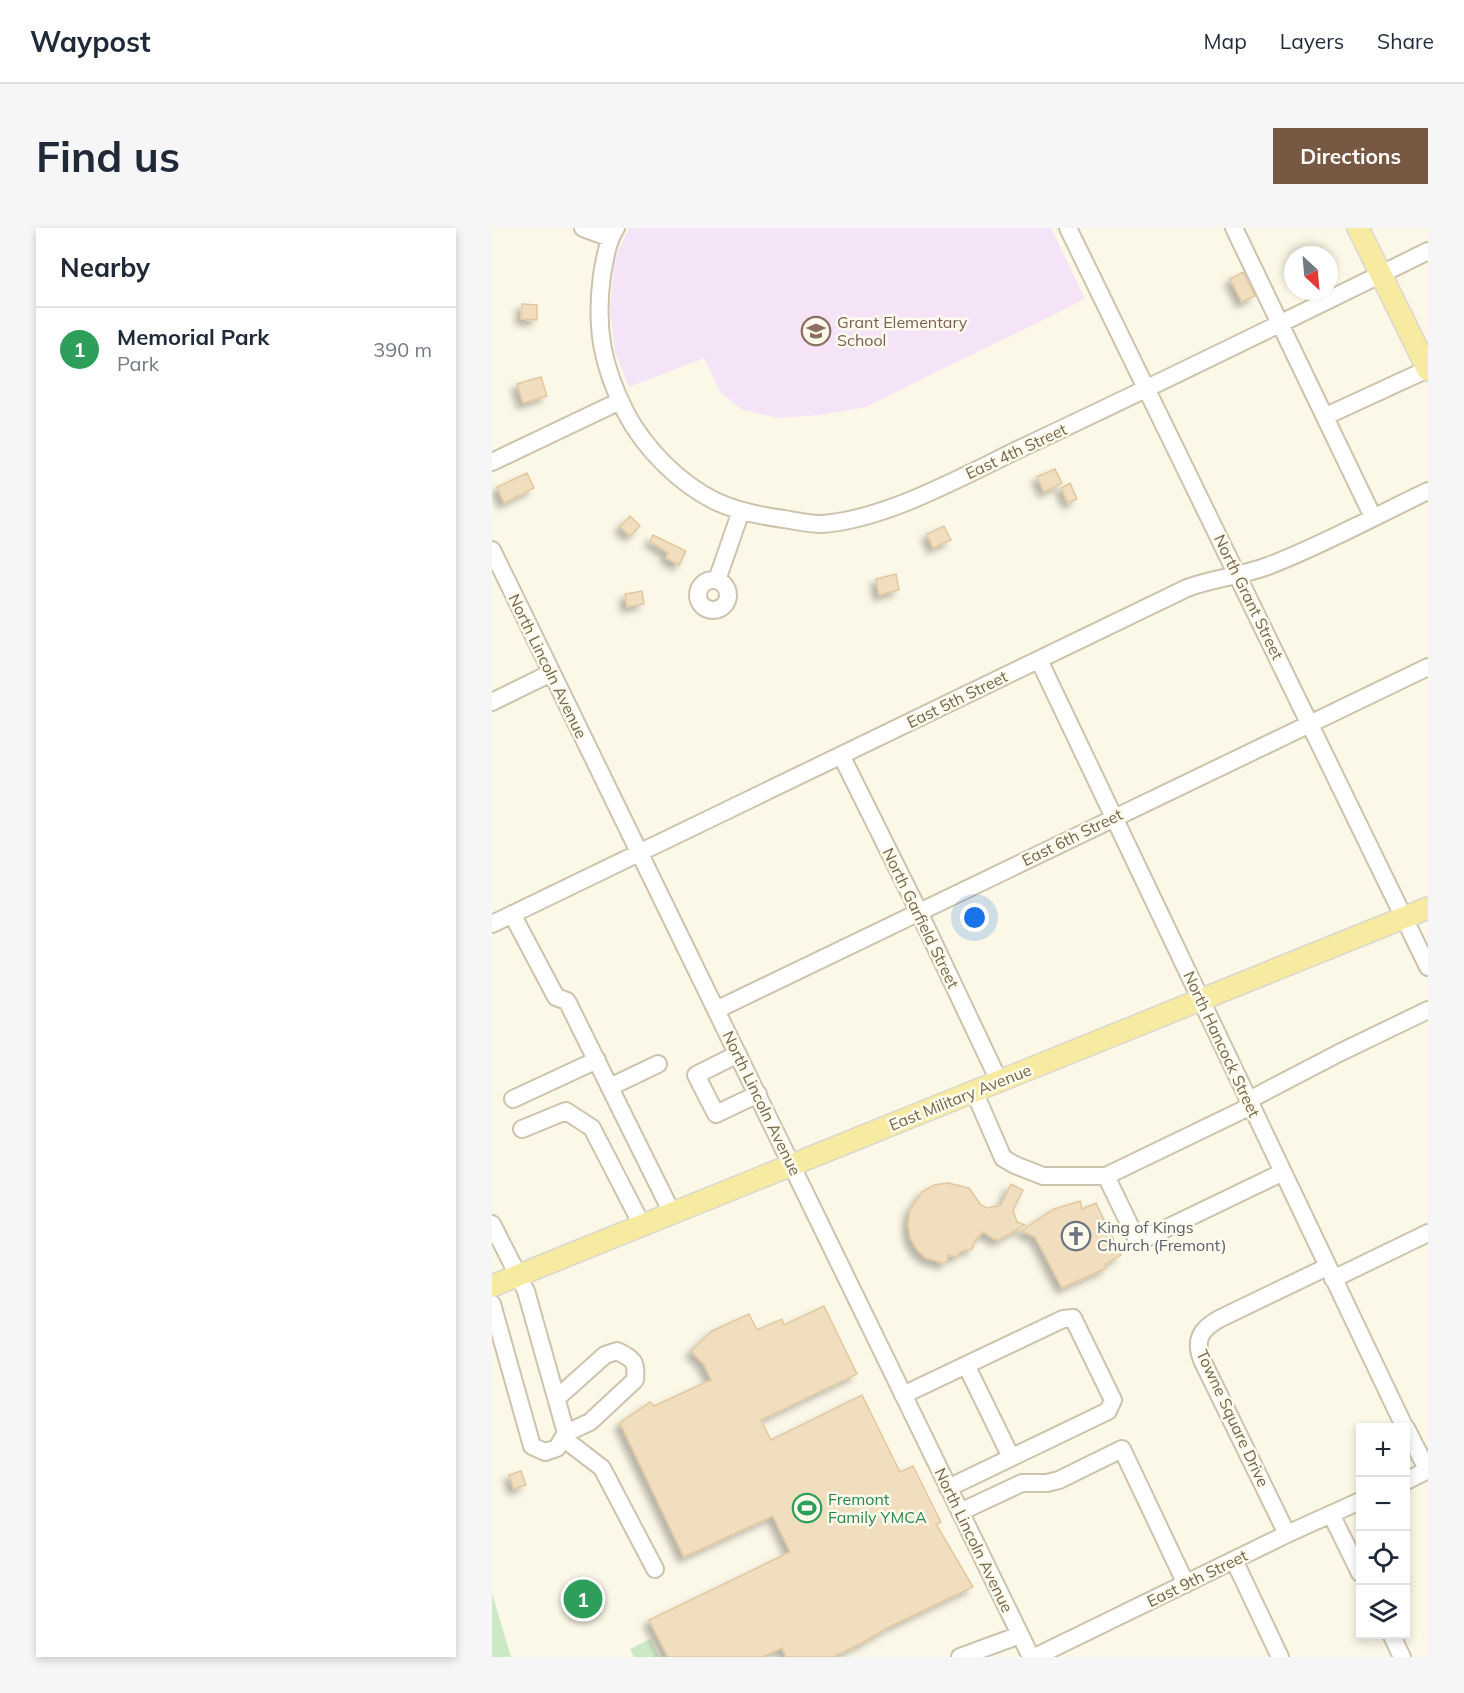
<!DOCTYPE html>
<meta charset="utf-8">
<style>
:root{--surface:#fff;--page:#f6f6f7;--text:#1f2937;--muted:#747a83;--line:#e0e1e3;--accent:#765843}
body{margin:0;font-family:Mulish,sans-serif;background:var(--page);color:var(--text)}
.controls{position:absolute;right:18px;bottom:18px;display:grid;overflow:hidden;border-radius:0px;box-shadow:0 3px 9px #0003}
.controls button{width:54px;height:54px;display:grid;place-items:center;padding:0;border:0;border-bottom:2px solid var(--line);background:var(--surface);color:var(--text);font:30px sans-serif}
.compass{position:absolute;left:792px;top:18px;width:54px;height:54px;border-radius:50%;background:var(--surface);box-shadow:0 3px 9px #0003;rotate:154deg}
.you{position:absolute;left:483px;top:690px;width:21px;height:21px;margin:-15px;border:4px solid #fff;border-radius:50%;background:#1a73e8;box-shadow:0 0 0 9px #1a73e833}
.badge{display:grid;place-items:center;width:39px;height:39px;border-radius:50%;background:var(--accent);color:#fff;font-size:20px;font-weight:700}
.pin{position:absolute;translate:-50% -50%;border:3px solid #fff;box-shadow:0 2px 6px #0006}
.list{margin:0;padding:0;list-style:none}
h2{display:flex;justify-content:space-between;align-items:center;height:78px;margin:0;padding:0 24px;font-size:26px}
h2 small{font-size:20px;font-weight:400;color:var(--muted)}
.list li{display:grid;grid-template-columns:39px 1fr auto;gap:18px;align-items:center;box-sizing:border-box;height:84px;padding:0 24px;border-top:2px solid var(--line)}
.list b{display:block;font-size:22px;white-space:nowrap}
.list p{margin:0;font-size:20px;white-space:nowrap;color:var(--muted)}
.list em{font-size:20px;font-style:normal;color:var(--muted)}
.icon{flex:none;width:33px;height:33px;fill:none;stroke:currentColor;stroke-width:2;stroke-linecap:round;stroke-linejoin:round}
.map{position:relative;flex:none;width:936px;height:1429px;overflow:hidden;border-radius:0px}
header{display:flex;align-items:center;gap:36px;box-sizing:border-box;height:84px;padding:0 30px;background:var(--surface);border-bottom:2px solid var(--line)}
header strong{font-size:28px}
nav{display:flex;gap:33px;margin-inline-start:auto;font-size:21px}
.intro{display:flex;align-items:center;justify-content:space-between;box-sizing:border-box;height:144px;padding:0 36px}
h1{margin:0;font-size:42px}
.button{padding:15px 27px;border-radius:0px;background:var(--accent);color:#fff;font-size:21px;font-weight:700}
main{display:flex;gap:36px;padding:0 36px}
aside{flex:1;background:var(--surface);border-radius:0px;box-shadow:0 3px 9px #0003}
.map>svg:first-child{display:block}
.education{fill:#f5e3f8}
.green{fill:#cce9c6}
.building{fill:#f0debf;stroke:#e2c8a0;stroke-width:1.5;filter:url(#shadow)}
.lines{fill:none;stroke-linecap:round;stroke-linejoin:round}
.minor-casing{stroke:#cdc3ad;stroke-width:20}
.major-casing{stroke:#dbd7d0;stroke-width:24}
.minor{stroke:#fff;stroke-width:16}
.major{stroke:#f7eba2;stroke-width:21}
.labels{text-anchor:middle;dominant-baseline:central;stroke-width:5;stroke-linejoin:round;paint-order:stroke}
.education-label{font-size:16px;fill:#785e54;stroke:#fefbed;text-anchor:start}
.street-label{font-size:16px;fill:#74644c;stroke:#fefbed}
.worship-label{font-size:16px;fill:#5b616d;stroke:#fefbed;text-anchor:start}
.leisure-label{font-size:16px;fill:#27864d;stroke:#fefbed;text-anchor:start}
</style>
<header>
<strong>Waypost</strong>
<nav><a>Map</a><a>Layers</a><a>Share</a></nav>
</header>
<div class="intro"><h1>Find us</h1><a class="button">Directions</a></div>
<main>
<aside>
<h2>Nearby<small></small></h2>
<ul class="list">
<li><span class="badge" style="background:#2e9e5b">1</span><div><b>Memorial Park</b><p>Park</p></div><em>390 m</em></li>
</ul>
</aside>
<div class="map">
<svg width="936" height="1429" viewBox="0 0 936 1429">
<defs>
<filter id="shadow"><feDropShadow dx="-5.5" dy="5.5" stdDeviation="3" flood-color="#0004"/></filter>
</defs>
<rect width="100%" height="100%" fill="#fcf8e7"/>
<!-- education -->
<path class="education" d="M 137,0 L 559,0 L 593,71 L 374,179 L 327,187 L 286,190 L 251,182 L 229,165 L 212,130 L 137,159 L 123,124 L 118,82 L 122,33 Z"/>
<!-- green -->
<path class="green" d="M 0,1365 L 19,1429 L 0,1429 Z
M 158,1411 L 167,1429 L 142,1429 L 138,1421 Z"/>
<!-- building -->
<path class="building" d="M 751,44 L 763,68 L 750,74 L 738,51 Z
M 30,76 L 45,77 L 45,92 L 29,91 Z
M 49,149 L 55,168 L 31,175 L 25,156 Z
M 563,241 L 570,255 L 552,264 L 545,249 Z
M 35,245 L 42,260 L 12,275 L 5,259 Z
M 578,255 L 585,271 L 576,275 L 569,260 Z
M 138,288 L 148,298 L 138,308 L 128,299 Z
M 452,298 L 459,312 L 441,320 L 435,306 Z
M 161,307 L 194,323 L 187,337 L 174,330 L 176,325 L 158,313 Z
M 404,346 L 407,362 L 387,367 L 384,351 Z
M 150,363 L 152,376 L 135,379 L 133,366 Z
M 456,955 L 477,960 L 489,977 L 495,980 L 509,977 L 519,956 L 531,962 L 521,982 L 525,994 L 533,997 L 507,1012 L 502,1011 L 491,1004 L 483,1013 L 480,1021 L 470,1023 L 464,1029 L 456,1027 L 455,1034 L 450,1035 L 434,1030 L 425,1022 L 418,1010 L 416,996 L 418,982 L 430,964 L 442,957 Z
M 588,973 L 590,981 L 604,975 L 629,1027 L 613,1036 L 615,1040 L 570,1060 L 543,1009 L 529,1003 L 562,981 Z
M 332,1078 L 365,1146 L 269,1192 L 279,1212 L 370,1167 L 408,1244 L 421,1238 L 449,1294 L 444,1296 L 481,1359 L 397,1399 L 370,1415 L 341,1429 L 294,1429 L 290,1420 L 271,1429 L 176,1429 L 157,1392 L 298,1324 L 281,1288 L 192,1329 L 128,1195 L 158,1174 L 162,1178 L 219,1152 L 212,1137 L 199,1123 L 220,1103 L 257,1086 L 265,1102 L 290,1091 L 292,1097 Z
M 29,1243 L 34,1257 L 22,1261 L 17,1247 Z"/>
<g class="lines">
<!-- minor casing -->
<g class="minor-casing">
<path id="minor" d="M 91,0 L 118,10
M 124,0 C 115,14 113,31 110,47 C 103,99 110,138 134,185 C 153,221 187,255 223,273 C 244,283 269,288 292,291 C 304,293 318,296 330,296 C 398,291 478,244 540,215 C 672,153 804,88 936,23
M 576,0 L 936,739
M 742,0 L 881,289
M 834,188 L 936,141
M 0,234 L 128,173
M 0,322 L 539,1429
M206 367a15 15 0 1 1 30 0a15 15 0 1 1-30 0Z
M 225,352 L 249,283
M 547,432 L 913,1200
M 0,474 L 59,445
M 349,527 L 427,684 L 507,853
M 20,686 L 64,769 L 75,773 L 180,985
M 0,696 L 695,360 C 722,350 749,348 776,338 C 831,317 883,288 936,263
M 224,782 L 936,439
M 246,826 L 204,847 L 224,886 L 266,866
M 118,859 L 166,836
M 482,863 L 511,930 L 523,937 L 551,948 L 614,948 L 759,878
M 21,871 L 105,832
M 757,872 L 847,825 L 936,782
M 30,901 L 74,883 L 100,900 L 150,997
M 614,948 L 646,1014 L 791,944
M 0,996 L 34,1063 L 74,1205 L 65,1220 L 53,1224 L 40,1218 L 0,1076
M 841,1051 L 936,1005
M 474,1137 L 519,1229
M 411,1167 L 571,1091 L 581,1090 L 621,1172 L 616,1183 L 456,1260
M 65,1170 L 113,1127 L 125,1123 C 141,1131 145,1133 143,1152 L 98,1194 L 74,1205
M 914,1200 L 936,1243
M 71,1210 L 110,1240 L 163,1341
M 914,1253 L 936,1242
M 468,1284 L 530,1255 L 555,1255 L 567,1252 L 630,1221 L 694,1356
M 839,1286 L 868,1345
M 795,1306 L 710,1132 C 702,1112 709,1101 727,1091 L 835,1039
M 742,1332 L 788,1429
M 899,1406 L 910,1429
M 468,1429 L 528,1407
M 543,1429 L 795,1306 L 868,1273"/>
</g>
<!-- major casing -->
<g class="major-casing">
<path id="major" d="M 866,0 L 936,142
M 0,1058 L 936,680"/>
</g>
<!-- minor -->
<use href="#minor" class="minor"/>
<!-- major -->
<use href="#major" class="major"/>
</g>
<!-- icons -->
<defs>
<g id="school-ring" transform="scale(1.5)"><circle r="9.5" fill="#fefbed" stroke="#8d6e63" stroke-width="1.5"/><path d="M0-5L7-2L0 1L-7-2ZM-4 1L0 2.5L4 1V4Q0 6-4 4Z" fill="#8d6e63"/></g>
<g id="church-ring" transform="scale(1.5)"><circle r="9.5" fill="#fefbed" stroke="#6b7280" stroke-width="1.5"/><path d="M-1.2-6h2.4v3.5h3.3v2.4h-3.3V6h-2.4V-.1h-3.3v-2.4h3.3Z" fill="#6b7280"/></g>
<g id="stadium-ring" transform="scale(1.5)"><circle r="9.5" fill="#fefbed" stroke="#2e9e5b" stroke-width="1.5"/><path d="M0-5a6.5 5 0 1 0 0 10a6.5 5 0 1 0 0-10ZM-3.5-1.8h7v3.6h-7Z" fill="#2e9e5b"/></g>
</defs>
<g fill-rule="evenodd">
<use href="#school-ring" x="324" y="103"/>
<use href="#church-ring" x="584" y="1008"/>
<use href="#stadium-ring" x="315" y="1280"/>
</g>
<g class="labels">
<!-- education labels -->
<g class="education-label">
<text x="345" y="94">Grant Elementary<tspan x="345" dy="18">School</tspan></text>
</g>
<!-- street labels -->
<g class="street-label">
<text transform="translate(524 223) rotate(-25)">East 4th Street</text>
<text transform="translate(757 369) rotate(64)">North Grant Street</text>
<text transform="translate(56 438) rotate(64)">North Lincoln Avenue</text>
<text transform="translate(465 471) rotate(-26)">East 5th Street</text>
<text transform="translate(580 609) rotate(-26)">East 6th Street</text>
<text transform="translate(429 690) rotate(64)">North Garfield Street</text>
<text transform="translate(730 816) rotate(65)">North Hancock Street</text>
<text transform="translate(468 869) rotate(-22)">East Military Avenue</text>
<text transform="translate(270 875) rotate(64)">North Lincoln Avenue</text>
<text transform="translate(741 1190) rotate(65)">Towne Square Drive</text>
<text transform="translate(482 1312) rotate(64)">North Lincoln Avenue</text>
<text transform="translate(705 1350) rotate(-26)">East 9th Street</text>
</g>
<!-- worship labels -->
<g class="worship-label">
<text x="605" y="999">King of Kings<tspan x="605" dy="18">Church (Fremont)</tspan></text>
</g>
<!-- leisure labels -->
<g class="leisure-label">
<text x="336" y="1271">Fremont<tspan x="336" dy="18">Family YMCA</tspan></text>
</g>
</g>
</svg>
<div class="controls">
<button>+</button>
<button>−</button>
<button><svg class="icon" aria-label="locate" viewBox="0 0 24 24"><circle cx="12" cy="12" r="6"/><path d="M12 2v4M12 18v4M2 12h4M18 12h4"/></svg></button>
<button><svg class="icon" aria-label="layers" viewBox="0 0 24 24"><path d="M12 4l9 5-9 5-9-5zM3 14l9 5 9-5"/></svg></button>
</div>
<svg class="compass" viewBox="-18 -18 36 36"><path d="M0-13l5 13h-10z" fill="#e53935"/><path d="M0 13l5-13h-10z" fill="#747a83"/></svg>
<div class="you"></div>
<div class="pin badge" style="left:91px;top:1371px;background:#2e9e5b">1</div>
</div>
</main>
